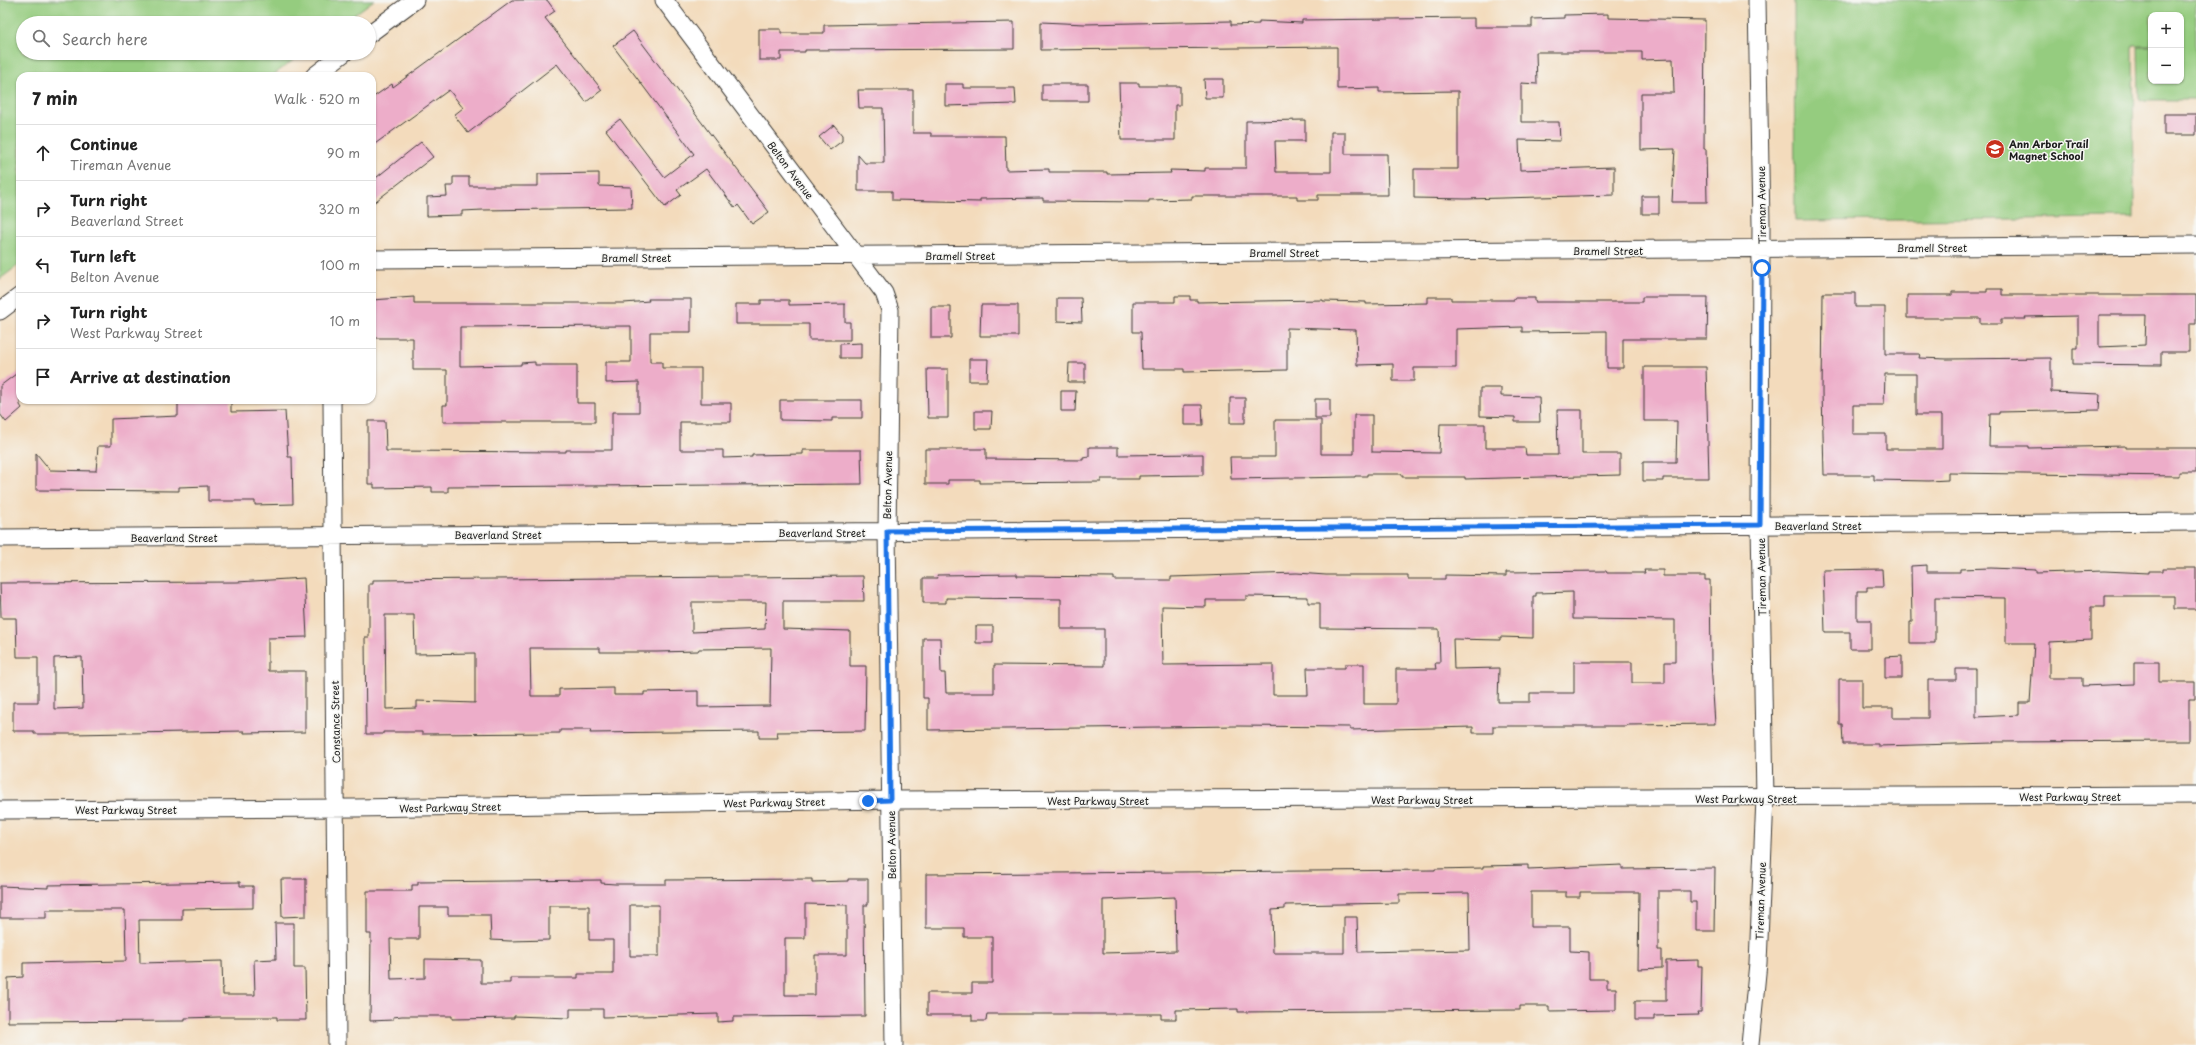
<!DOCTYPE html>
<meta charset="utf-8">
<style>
:root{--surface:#fff;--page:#f6f6f6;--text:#222;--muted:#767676;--line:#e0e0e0}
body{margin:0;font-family:"Playpen Sans",sans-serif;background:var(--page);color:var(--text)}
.controls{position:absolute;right:12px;top:12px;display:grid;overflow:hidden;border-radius:8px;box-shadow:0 1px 3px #0004}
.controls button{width:36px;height:36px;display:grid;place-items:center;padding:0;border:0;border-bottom:1px solid var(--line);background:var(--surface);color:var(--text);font:20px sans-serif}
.stop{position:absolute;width:12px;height:12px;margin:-9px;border:3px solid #1a73e8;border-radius:50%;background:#fff}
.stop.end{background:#1a73e8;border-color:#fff;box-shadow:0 1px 4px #0008}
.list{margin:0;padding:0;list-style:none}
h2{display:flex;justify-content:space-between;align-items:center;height:52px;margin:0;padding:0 16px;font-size:17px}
h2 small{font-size:13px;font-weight:400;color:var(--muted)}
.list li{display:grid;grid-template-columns:26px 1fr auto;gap:12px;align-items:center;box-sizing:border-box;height:56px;padding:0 16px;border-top:1px solid var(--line)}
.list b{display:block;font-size:15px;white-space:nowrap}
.list p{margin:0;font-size:13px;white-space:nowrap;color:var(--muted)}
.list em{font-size:13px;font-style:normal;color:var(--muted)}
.icon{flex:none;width:22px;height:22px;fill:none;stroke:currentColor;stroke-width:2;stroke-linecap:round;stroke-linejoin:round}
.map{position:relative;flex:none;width:2196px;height:1045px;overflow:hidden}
.search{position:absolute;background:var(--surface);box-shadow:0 1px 3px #0004;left:16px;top:16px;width:360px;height:44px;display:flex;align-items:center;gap:10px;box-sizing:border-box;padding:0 14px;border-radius:22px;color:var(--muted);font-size:15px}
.panel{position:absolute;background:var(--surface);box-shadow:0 1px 3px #0004;left:16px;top:72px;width:360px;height:332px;border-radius:12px}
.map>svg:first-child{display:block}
.green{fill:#95cc7f;stroke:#58744e}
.building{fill:#edadc9;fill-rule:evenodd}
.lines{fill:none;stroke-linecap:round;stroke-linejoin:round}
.street-casing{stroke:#3c3934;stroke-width:19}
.street{stroke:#fff;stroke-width:17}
.route{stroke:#1a73e8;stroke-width:5}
.labels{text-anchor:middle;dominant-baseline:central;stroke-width:3;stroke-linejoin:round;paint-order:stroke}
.poi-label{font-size:10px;font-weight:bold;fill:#1c1c1c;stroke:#f6f6f2;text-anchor:start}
.street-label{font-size:10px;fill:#1c1c1c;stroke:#f6f6f2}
</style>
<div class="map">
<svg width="2196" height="1045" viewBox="0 0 2196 1045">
<rect width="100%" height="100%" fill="#f6f6f2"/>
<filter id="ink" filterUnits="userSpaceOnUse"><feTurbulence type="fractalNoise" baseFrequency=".025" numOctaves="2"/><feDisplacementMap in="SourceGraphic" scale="8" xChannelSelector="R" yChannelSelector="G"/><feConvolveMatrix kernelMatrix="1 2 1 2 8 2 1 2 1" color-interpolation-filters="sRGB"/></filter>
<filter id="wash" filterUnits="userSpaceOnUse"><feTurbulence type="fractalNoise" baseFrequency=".012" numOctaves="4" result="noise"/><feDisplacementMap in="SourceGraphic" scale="16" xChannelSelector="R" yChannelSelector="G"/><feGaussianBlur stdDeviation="0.9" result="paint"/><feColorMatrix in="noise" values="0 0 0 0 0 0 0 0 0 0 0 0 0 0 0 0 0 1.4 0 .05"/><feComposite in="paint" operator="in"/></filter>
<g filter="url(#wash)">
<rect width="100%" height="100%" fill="#f3dbbc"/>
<!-- green -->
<path class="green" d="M 0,0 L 374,0 L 343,23 L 23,23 L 23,53 L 303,53 L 272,76 L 20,76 L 20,264 L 0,279 Z
M 1794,0 L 2196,0 L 2196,100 L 2139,100 L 2138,46 L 2151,46 L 2151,81 L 2181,81 L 2181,15 L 2151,15 L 2151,45 L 2133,45 L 2134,218 L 1795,221 Z"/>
<g id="blocks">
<!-- building -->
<path class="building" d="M 512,0 L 547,0 L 555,11 L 545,18 L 602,90 L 586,102 L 557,64 L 468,133 L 454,115 L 463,108 L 449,90 L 372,146 L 372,98 L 392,84 L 393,87 Z
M 1608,14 L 1608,18 L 1705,20 L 1704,149 L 1706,149 L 1707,202 L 1672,202 L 1675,149 L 1641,150 L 1641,93 L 1674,93 L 1673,59 L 1642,60 L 1642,52 L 1536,52 L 1537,84 L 1521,83 L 1521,122 L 1559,122 L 1560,141 L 1519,140 L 1520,170 L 1614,167 L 1614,195 L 1466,199 L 1414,198 L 1414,169 L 1458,169 L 1458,91 L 1379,92 L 1379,88 L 1337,89 L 1337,47 L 1041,50 L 1041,22 L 1085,24 L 1231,21 L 1231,25 L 1259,24 L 1259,21 L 1302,23 L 1302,20 L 1474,18 L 1474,27 L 1532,27 L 1532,19 L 1564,18 L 1564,15 Z
M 1014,22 L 1014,49 L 805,50 L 805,52 L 781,52 L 781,60 L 759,60 L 759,29 L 781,29 L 781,33 L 824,33 L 824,25 Z
M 633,31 L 769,212 L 752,224 L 738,205 L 735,208 L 706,169 L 677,190 L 681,195 L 665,207 L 606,130 L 620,119 L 664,177 L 694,154 L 613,46 Z
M 1204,79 L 1223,79 L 1223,98 L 1205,98 Z
M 1119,83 L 1139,83 L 1139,86 L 1180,86 L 1180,105 L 1175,105 L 1175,140 L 1121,140 Z
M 945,84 L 963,84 L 963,88 L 1015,88 L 1016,104 L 945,106 Z
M 1042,84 L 1088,84 L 1088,101 L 1042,101 Z
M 858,90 L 913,90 L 913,133 L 931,133 L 931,136 L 1005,136 L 1006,170 L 1049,169 L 1049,172 L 1107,172 L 1107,174 L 1171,173 L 1170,170 L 1205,171 L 1205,168 L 1246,168 L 1246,121 L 1305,120 L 1305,141 L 1275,141 L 1276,172 L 1331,172 L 1331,132 L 1345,132 L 1345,154 L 1387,154 L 1388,195 L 1318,195 L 1318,200 L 1297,200 L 1297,196 L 1192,196 L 1192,199 L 1149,200 L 1149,202 L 1043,201 L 1043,198 L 980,199 L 980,202 L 892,200 L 892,191 L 858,191 L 858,155 L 865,163 L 884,163 L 883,108 L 859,108 Z
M 2164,114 L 2196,114 L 2196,135 L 2164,135 Z
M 834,125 L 842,135 L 842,141 L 830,150 L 819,137 Z
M 421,142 L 433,157 L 372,204 L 372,181 Z
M 599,173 L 599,186 L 631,187 L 632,208 L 483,210 L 462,211 L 462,215 L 427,216 L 427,197 L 447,196 L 446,186 L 453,186 L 453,177 L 469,177 L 469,186 L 538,186 L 538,174 Z
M 1642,196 L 1659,196 L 1659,214 L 1642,214 Z
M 1987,289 L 2002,289 L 2002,295 L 2196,295 L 2196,324 L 2189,324 L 2189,352 L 2161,352 L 2161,365 L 2073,364 L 2073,348 L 2078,348 L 2078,316 L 2025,317 L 2026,319 L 2001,319 L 2001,324 L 1980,324 L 1980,318 L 1907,318 L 1907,295 L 1952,295 L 1952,292 L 1987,292 ZM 2099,315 L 2146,315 L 2145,345 L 2099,347 Z
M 1823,293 L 1855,293 L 1855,307 L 1885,307 L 1885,354 L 1920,354 L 1919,358 L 1947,359 L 2051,358 L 2051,392 L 2100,394 L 2099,410 L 1999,412 L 1999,414 L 1990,414 L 1989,446 L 2029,446 L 2029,448 L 2125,446 L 2125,448 L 2196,448 L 2196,472 L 2179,472 L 2179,476 L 1948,473 L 1948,480 L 1929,481 L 1874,480 L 1874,475 L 1824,475 L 1822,392 ZM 1885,374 L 1916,374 L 1916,415 L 1942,415 L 1942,449 L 1886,449 L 1886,434 L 1853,434 L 1853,405 L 1884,405 Z
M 1175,296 L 1190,296 L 1190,300 L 1197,300 L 1197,302 L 1323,300 L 1323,301 L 1366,302 L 1366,304 L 1428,303 L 1428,297 L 1451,297 L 1451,300 L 1514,300 L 1514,298 L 1535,298 L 1535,302 L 1642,302 L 1642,297 L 1708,297 L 1707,339 L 1623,339 L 1623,368 L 1607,368 L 1607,331 L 1522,332 L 1522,327 L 1456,329 L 1456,368 L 1414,368 L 1414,381 L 1393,381 L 1393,364 L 1357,365 L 1356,330 L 1287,328 L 1287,370 L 1184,372 L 1184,369 L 1142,369 L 1141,332 L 1133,332 L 1133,302 L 1175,302 Z
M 414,297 L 414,303 L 624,303 L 649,301 L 648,299 L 691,299 L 691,332 L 650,332 L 650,362 L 662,362 L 662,368 L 701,368 L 701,403 L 731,403 L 731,422 L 680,422 L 680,450 L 723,450 L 723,458 L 752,457 L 752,455 L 803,454 L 803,450 L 861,450 L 862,484 L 448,487 L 448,492 L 432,492 L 432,487 L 374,488 L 374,484 L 368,484 L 368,421 L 385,421 L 386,451 L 566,452 L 566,450 L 612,450 L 612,412 L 639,412 L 639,382 L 606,383 L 606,362 L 631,362 L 631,326 L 460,327 L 460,366 L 521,365 L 521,363 L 535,362 L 535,365 L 577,365 L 577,403 L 595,403 L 595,422 L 443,422 L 443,405 L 447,405 L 447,370 L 413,370 L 413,338 L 372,338 L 372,300 Z
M 1057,298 L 1081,298 L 1082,322 L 1057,321 Z
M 761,300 L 789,300 L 789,305 L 845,304 L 845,322 L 850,322 L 850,340 L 809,340 L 809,324 L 736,324 L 736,304 L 761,304 Z
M 981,305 L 1018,305 L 1018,336 L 980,336 Z
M 931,307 L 951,307 L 951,338 L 931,338 Z
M 861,343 L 861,358 L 840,358 L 840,344 Z
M 969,359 L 988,359 L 987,381 L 969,381 Z
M 1069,363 L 1085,363 L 1085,382 L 1068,382 Z
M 1644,367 L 1706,367 L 1709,478 L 1663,478 L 1663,481 L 1643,481 L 1643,462 L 1676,462 L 1677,421 L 1644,421 Z
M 927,369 L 948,369 L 948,418 L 928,418 Z
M 20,371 L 20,405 L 22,408 L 6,422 L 0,414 L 0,386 Z
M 1480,388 L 1501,388 L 1501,396 L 1539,397 L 1540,422 L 1515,422 L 1515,417 L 1480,416 Z
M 1061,391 L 1076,391 L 1075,411 L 1061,411 Z
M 1230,398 L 1245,398 L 1245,423 L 1230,423 Z
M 1315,399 L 1330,399 L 1330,418 L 1315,418 Z
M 178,400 L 231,400 L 231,412 L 285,411 L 288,457 L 292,457 L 293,504 L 255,505 L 255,501 L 208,501 L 208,486 L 179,487 L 179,491 L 36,490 L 36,453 L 50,470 L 96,471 L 98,446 L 111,446 L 111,419 L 178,416 Z
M 780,400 L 862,400 L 862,418 L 832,418 L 832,421 L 780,420 Z
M 1184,405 L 1202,405 L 1203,425 L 1184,425 Z
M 1557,410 L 1582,410 L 1582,454 L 1620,454 L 1620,475 L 1465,479 L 1465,477 L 1402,477 L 1402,474 L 1367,474 L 1367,476 L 1355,476 L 1355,477 L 1231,479 L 1230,457 L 1275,457 L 1275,420 L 1321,420 L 1321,454 L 1354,454 L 1354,415 L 1372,415 L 1372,452 L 1439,453 L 1440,424 L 1485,424 L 1485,448 L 1525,448 L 1526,455 L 1558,455 Z
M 975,411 L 992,411 L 991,429 L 975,429 Z
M 1089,447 L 1118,447 L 1118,455 L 1203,454 L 1203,475 L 1139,476 L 1139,479 L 1101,479 L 1101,482 L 980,483 L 980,480 L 948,480 L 948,484 L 925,484 L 925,449 L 986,449 L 986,459 L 1083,460 L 1083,458 L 1089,457 Z
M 1927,565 L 1927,572 L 1960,572 L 1960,569 L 1991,568 L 2036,570 L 2036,573 L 2104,571 L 2149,573 L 2149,571 L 2163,571 L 2163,568 L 2196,568 L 2196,609 L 2174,609 L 2174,596 L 2105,596 L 2105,607 L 2091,607 L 2091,640 L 2049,642 L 2049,678 L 2082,678 L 2082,686 L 2134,684 L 2134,662 L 2159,662 L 2159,682 L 2195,682 L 2195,699 L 2189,699 L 2189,741 L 1993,742 L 1994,743 L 1878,746 L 1878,744 L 1843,744 L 1842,724 L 1839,724 L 1839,679 L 1862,679 L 1862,708 L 1893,708 L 1893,718 L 1928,718 L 1928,680 L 1956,680 L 1956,669 L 1976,669 L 1976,717 L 2019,715 L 2019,703 L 2030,703 L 2034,643 L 2006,643 L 2006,598 L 1935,597 L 1935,643 L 1910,643 L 1910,622 L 1912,622 L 1911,566 Z
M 1882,569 L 1883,587 L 1867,587 L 1867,591 L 1857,591 L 1857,620 L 1871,620 L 1871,649 L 1850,649 L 1850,632 L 1825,632 L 1823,570 Z
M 1644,570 L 1663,570 L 1663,576 L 1705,576 L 1705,580 L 1710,580 L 1711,662 L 1715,724 L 1627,725 L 1627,726 L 1493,726 L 1493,733 L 1473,733 L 1473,727 L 1350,730 L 1350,727 L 1237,726 L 928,730 L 928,698 L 923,698 L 923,638 L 940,638 L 941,673 L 945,673 L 946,693 L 994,693 L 994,665 L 1104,666 L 1104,629 L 1061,629 L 1061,599 L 946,598 L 946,603 L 923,603 L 923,578 L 938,578 L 937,575 L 1017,574 L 1017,576 L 1114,577 L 1114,580 L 1171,580 L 1171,577 L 1297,573 L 1326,575 L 1408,575 L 1408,579 L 1445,579 L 1445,575 L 1506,576 L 1506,572 L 1606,571 L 1607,573 L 1645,573 ZM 1573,592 L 1573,619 L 1675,620 L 1675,662 L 1665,662 L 1665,683 L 1632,683 L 1632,662 L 1574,662 L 1574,693 L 1530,693 L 1530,702 L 1498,702 L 1499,668 L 1454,669 L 1453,639 L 1500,640 L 1500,637 L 1533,638 L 1533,596 L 1536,596 L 1536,593 ZM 1246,596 L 1308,597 L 1308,603 L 1320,603 L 1320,628 L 1439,629 L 1440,663 L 1435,663 L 1436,669 L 1396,669 L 1396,704 L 1364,704 L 1364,664 L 1345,664 L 1345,668 L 1307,668 L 1308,695 L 1273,695 L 1273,664 L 1163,665 L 1162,606 L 1206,607 L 1206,600 L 1246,600 Z
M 863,576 L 864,601 L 783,601 L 783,629 L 850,631 L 850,666 L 866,666 L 865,731 L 777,732 L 778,738 L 759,738 L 759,731 L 590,733 L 591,730 L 560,730 L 560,733 L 422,734 L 422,732 L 383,732 L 383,734 L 366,734 L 365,637 L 369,637 L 369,584 L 373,584 L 373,580 ZM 692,602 L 766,602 L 765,629 L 692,632 ZM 385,615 L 414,615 L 415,654 L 475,653 L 475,703 L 417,701 L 417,708 L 386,709 ZM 530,648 L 600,648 L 600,652 L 657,652 L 698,651 L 699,649 L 771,648 L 770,706 L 698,707 L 698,691 L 644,692 L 644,695 L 614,695 L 614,688 L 559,689 L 559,696 L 531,696 Z
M 304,578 L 307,637 L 268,638 L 268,671 L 305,671 L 305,732 L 244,733 L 244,731 L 72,734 L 34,734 L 34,731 L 13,731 L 13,702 L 38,702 L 38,657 L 17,657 L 16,618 L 1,618 L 0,583 L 237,582 ZM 82,657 L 83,708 L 54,709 L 54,658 Z
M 976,626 L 993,626 L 993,643 L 976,643 Z
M 1902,656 L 1902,678 L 1885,678 L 1885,657 Z
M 1528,865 L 1528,869 L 1622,865 L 1622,869 L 1715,868 L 1714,931 L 1696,931 L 1696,902 L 1690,902 L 1690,891 L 1658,891 L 1658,950 L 1662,950 L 1662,968 L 1638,969 L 1639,892 L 1580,892 L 1580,897 L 1566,897 L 1566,892 L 1531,892 L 1531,927 L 1570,927 L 1570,951 L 1589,952 L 1589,979 L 1607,979 L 1607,988 L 1616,988 L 1616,1010 L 1549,1011 L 1549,1006 L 1520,1006 L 1520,1010 L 1238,1012 L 1238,1009 L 1176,1010 L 1176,1019 L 1161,1019 L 1161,1014 L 987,1014 L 986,1021 L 972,1021 L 972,1015 L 927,1015 L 927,993 L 972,993 L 972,983 L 992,983 L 992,937 L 964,937 L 964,928 L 926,928 L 926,874 L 1435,870 L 1435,869 L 1483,868 L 1483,866 ZM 1469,893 L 1470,950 L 1358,952 L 1357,917 L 1344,917 L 1344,953 L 1273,953 L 1272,910 L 1285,909 L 1285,905 L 1399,903 L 1399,894 ZM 1175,897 L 1176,951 L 1103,953 L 1103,900 Z
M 281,879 L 306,879 L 306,916 L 282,917 Z
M 812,879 L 812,882 L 848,881 L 848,879 L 868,879 L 868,905 L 864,905 L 865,1016 L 733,1017 L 733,1021 L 718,1022 L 718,1014 L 603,1017 L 603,1009 L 570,1009 L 570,1018 L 514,1016 L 514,1018 L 452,1019 L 452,1016 L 402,1016 L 393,1017 L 393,1020 L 370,1021 L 371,934 L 367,934 L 367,891 L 412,891 L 412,885 L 418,885 L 418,882 L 601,880 L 601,883 L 615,884 L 666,884 L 666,880 ZM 805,904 L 847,905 L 847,955 L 815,955 L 815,995 L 785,995 L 785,938 L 805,938 ZM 630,905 L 659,905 L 659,956 L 630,956 ZM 549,906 L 589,906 L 589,940 L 613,940 L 613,974 L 578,974 L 578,978 L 510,978 L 510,983 L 481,983 L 481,960 L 425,959 L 425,978 L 391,979 L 390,939 L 419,939 L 419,907 L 448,907 L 448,915 L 490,915 L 491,940 L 510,941 L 549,940 Z
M 240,882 L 240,886 L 253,886 L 253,908 L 182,909 L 182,920 L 139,920 L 140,963 L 222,961 L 223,995 L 255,995 L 254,960 L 276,959 L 275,923 L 294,923 L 294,968 L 305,968 L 306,1020 L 277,1020 L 277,1017 L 219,1017 L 185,1018 L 185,1021 L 8,1022 L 8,978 L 23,977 L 23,963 L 126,961 L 125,910 L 46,910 L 46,918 L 0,918 L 0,886 L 48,888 L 48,885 Z
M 1698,960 L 1698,966 L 1702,966 L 1701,1012 L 1697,1012 L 1698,1015 L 1654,1016 L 1654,1020 L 1635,1020 L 1635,1001 L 1666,1001 L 1666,961 Z"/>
</g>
</g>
<g filter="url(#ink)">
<use href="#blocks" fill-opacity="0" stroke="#3c3934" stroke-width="1"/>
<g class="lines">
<!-- street casing -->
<g class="street-casing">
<path id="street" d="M 664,0 L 884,293 L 890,310 L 887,531 L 894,1045
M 369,34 L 415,0
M 314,76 L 344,53
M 372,259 L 2196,245
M 0,311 L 20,296
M 332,400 L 337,1045
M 0,538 L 2196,522
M 0,810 L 355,808 L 890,800 L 2196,795
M 1750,1045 L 1758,963 L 1765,798 L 1760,525 L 1761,225 L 1757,0"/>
</g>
<!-- street -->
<use href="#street" class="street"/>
</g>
</g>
<g class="lines" filter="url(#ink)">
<!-- route -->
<path class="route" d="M 868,801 L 890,800 L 887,531 L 1760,525 L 1762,268"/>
</g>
<!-- icons -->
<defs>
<g id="school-disc" transform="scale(1)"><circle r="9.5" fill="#c8321e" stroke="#f6f6f2"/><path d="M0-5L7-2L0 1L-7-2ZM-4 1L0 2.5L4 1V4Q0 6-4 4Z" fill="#fff"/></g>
</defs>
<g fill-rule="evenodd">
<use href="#school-disc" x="1995" y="149"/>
</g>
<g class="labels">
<!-- poi labels -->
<g class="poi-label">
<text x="2009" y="143">Ann Arbor Trail<tspan x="2009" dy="12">Magnet School</tspan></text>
</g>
<!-- street labels -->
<g class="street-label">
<text transform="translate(791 170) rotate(53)">Belton Avenue</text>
<text transform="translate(1761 205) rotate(-91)">Tireman Avenue</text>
<text x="1932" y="247">Bramell Street</text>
<text x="1608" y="250">Bramell Street</text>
<text x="1284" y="252">Bramell Street</text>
<text x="960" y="255">Bramell Street</text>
<text x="636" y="257">Bramell Street</text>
<text transform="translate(887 485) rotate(-89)">Belton Avenue</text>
<text x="1818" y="525">Beaverland Street</text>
<text x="822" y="532">Beaverland Street</text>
<text x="498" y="534">Beaverland Street</text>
<text x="174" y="537">Beaverland Street</text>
<text transform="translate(1761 577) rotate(-91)">Tireman Avenue</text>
<text transform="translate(335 722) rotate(-91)">Constance Street</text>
<text x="2070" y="796">West Parkway Street</text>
<text x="1746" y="798">West Parkway Street</text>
<text x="1422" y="799">West Parkway Street</text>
<text x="1098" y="800">West Parkway Street</text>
<text transform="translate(774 802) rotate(-1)">West Parkway Street</text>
<text transform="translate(450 807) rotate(-1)">West Parkway Street</text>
<text x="126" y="809">West Parkway Street</text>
<text transform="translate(891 845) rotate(-91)">Belton Avenue</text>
<text transform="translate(1760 901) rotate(-88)">Tireman Avenue</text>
</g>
</g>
</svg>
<div class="controls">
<button>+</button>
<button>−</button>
</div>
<div class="stop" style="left:1762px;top:268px"></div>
<div class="stop end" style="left:868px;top:801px"></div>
<div class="search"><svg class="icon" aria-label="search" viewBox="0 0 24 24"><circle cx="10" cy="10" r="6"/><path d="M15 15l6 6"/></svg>Search here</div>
<section class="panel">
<h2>7 min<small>Walk · 520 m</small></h2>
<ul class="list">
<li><svg class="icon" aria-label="ahead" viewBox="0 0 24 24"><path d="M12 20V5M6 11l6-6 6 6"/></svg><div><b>Continue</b><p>Tireman Avenue</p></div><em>90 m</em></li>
<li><svg class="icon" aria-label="right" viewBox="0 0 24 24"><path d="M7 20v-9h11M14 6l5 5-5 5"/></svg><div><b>Turn right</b><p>Beaverland Street</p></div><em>320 m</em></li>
<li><svg class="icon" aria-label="left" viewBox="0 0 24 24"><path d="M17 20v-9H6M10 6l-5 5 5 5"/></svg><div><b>Turn left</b><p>Belton Avenue</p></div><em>100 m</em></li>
<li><svg class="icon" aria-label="right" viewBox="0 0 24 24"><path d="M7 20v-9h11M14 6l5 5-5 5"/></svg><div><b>Turn right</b><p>West Parkway Street</p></div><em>10 m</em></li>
<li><svg class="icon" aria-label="arrive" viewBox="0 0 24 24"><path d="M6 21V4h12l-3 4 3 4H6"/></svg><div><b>Arrive at destination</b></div></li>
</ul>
</section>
</div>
